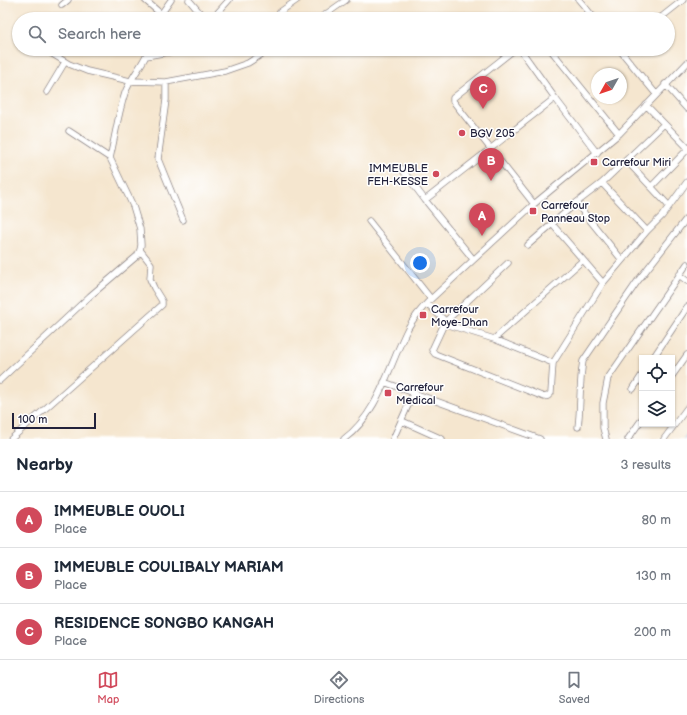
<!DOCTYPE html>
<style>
:root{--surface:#fff;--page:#f2f2f3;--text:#1f2937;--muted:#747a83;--line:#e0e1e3;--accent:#d1495b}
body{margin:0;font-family:"Balsamiq Sans",sans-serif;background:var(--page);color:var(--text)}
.controls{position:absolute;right:12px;bottom:12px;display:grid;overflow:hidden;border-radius:0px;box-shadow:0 1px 3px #0004}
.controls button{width:36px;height:36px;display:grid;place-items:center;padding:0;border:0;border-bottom:1px solid var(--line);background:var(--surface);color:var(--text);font:20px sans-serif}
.compass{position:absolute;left:591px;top:68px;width:36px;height:36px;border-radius:50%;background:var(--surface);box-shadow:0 1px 3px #0004;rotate:230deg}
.scale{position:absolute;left:12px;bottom:10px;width:84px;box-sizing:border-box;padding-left:4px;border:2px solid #22223b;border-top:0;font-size:11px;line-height:14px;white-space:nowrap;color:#22223b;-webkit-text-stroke:3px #fff;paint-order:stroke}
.you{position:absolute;left:420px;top:263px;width:14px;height:14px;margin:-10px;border:3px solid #fff;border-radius:50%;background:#1a73e8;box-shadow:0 0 0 6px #1a73e833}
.badge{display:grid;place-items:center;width:26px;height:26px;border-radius:50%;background:var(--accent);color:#fff;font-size:13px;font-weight:700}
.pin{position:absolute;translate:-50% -33px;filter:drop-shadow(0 1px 2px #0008)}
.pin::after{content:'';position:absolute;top:21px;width:14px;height:12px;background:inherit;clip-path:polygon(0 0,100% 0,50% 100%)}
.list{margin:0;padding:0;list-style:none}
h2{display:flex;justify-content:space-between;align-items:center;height:52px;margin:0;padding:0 16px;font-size:17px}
h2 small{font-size:13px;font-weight:400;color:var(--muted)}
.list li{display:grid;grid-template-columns:26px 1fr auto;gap:12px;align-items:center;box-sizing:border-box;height:56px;padding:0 16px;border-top:1px solid var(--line)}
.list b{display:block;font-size:15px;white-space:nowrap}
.list p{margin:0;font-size:13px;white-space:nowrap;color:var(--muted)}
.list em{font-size:13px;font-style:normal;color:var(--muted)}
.icon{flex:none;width:22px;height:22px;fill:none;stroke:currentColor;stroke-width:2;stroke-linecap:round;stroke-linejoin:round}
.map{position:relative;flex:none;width:687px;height:439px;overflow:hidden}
.search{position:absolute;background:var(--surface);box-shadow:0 1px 3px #0004;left:12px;right:12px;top:12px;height:44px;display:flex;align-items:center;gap:10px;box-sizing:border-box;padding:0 14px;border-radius:22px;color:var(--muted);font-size:15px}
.sheet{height:220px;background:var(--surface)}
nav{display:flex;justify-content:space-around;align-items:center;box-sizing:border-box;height:56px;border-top:1px solid var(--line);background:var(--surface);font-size:11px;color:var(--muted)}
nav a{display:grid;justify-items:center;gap:2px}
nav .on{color:var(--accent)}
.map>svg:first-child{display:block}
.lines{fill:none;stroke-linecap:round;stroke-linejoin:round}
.stream{stroke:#69a7db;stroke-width:1.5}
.minor-casing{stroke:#8c8485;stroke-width:7}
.minor{stroke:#fff;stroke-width:5.5}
.poi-dot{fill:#d1495b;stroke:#fff;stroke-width:1.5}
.labels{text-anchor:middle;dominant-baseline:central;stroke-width:3;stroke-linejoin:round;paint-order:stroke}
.poi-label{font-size:11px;fill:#22223b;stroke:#fff;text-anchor:start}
</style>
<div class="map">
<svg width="687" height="439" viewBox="0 0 687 439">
<rect width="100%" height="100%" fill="#fff"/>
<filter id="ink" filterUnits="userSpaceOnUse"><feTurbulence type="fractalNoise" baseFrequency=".025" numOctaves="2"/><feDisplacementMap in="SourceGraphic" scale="8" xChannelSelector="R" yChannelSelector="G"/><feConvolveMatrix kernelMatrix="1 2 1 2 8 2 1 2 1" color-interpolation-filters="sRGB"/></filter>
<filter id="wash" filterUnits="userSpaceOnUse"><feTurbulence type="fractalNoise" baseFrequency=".012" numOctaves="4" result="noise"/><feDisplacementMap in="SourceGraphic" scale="16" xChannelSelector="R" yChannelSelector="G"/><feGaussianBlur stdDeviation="0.9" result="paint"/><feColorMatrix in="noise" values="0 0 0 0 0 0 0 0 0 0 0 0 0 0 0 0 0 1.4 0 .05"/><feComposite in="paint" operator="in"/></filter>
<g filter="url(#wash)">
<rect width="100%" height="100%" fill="#f5e6cf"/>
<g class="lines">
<!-- stream -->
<path class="stream" d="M 684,439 L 687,435"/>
</g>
</g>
<g filter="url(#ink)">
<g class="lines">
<!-- minor casing -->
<g class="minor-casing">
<path id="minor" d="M 145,0 L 161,14
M 189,0 L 205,19
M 579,0 L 595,19
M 62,5 L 68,0
M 280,12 L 297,0
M 160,19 L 161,14 L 171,0
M 212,19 L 229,0
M 319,19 L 346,0
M 659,19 L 683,0
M 515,49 L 453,98 L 453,101 L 534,204
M 520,49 L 555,98 L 597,153
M 550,49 L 619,134
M 619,49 L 656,94
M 49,52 L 69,64 L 87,71 L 130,81 L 166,82 L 225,71 L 248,63 L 270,49
M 146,56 L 186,49
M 166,82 L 166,100 L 158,159 L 183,220
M 665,84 L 687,109
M 47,92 L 65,62
M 646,105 L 687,147
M 110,158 C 115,137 118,114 125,93 C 131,77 143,65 149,49
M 627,161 L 669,206
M 401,168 L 425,200 L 473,259
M 602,183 L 647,231
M 651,187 L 687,150
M 425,200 L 555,98
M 576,203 L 622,260
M 369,221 L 431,299
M 552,224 L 603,283
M 528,245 L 576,203 L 602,183 L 664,124
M 508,263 L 445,322 L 432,350 L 435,354 L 544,397 L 548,396 L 551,393 L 553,363
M 679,275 L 687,281
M 427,303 L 449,325 L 494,339 L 553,363 L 603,283 L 647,231 L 662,216 L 687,182
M 494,339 L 582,261
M 653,358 L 687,307
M 672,376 L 687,355
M 0,380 L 90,296 L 137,256 L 140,250 L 141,245 L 140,229 L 133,206 L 110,158 L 69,131
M 384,382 L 540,439
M 633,389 L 642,375
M 402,421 L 442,439
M 578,427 C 581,405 579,383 583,361 L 637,282 L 687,218
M 11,439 L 162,305 L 162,301 L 154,288 L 150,279 L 151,264 L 140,250
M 344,439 C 379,413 389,365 408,328 C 414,317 422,308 431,299 L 534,204 L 619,134 L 687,63
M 393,439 L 414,392
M 606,439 L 603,428 L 603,403 L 608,378 L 687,264
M 628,439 L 642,419
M 664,439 L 687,408"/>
</g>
<!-- minor -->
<use href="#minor" class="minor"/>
</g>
</g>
<!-- markers -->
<g class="poi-dot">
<circle cx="462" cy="133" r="4"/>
<rect x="590" y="158" width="8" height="8" rx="2"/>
<circle cx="436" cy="174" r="4"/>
<rect x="529" y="207" width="8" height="8" rx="2"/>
<rect x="419" y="311" width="8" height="8" rx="2"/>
<rect x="384" y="389" width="8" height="8" rx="2"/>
</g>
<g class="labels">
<!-- poi labels -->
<g class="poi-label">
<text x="470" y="133">BGV 205</text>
<text x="602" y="162">Carrefour Miri</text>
<text x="428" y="168" text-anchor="end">IMMEUBLE<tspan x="428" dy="13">FEH-KESSE</tspan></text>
<text x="541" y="205">Carrefour<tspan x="541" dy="13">Panneau Stop</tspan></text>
<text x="431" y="309">Carrefour<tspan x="431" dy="13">Moye-Dhan</tspan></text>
<text x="396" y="387">Carrefour<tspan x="396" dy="13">Medical</tspan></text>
</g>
</g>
</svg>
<div class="controls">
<button><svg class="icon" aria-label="locate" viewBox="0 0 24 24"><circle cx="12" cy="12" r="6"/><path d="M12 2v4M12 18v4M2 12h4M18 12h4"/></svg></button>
<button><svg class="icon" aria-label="layers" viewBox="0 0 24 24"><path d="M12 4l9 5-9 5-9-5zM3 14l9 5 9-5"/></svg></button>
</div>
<svg class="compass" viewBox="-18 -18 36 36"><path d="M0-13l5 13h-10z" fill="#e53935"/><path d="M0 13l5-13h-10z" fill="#747a83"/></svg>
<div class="scale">100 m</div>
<div class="you"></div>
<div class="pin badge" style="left:482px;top:236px">A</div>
<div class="pin badge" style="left:491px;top:181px">B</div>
<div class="pin badge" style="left:483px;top:109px">C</div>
<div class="search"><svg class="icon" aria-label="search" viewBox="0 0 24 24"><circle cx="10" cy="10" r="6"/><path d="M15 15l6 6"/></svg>Search here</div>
</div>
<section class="sheet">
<h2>Nearby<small>3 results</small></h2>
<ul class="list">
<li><span class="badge">A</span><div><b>IMMEUBLE OUOLI</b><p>Place</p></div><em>80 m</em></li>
<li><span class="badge">B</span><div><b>IMMEUBLE COULIBALY MARIAM</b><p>Place</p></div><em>130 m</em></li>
<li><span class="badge">C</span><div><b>RESIDENCE SONGBO KANGAH</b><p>Place</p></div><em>200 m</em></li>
</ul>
</section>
<nav>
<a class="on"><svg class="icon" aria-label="map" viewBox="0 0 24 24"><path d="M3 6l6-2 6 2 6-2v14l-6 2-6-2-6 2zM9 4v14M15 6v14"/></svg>Map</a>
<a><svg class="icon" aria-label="directions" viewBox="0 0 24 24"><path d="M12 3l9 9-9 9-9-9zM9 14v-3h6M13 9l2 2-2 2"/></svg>Directions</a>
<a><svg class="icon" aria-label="saved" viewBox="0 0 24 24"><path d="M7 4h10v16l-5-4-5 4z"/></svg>Saved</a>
</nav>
